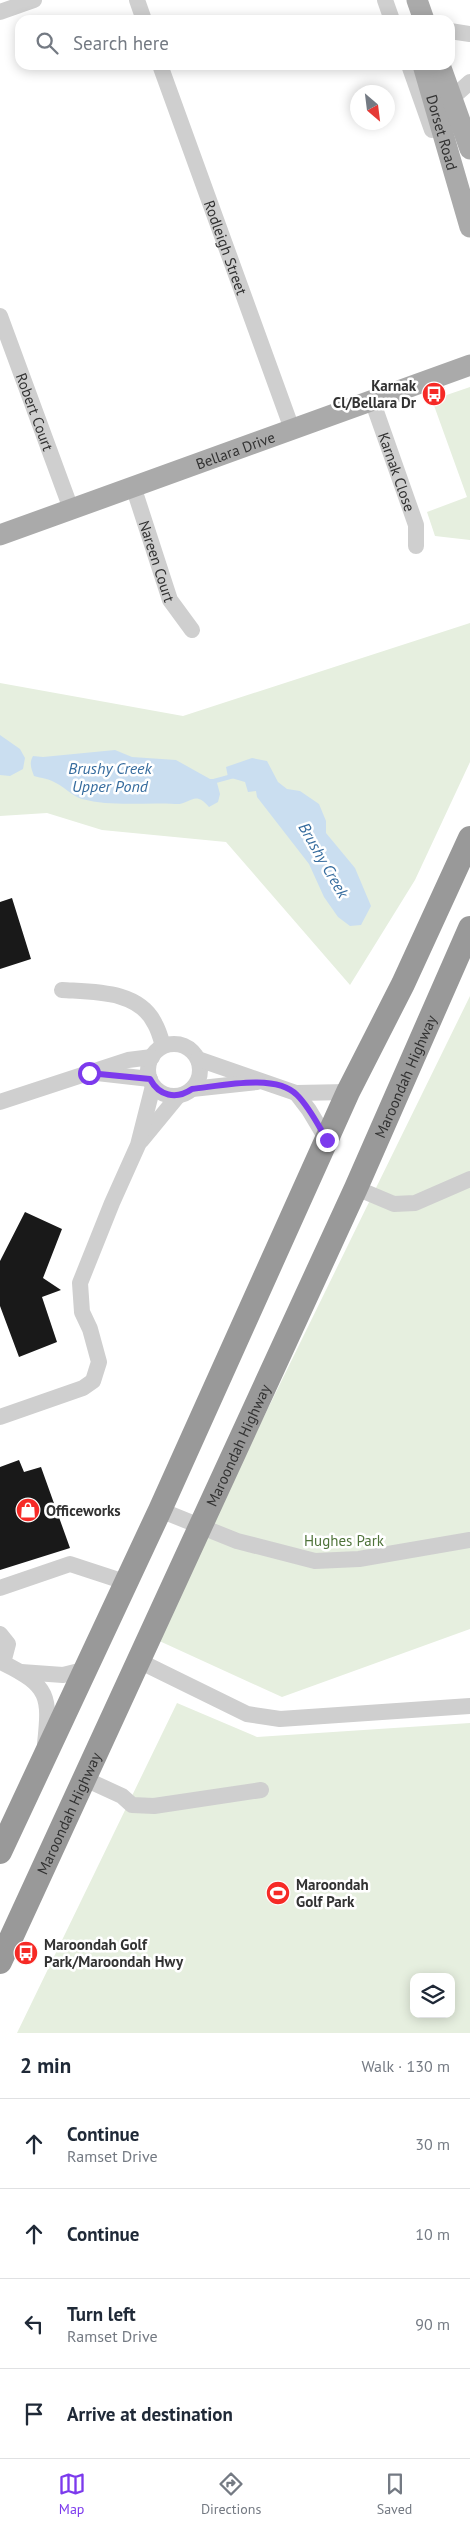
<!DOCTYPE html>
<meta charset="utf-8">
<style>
:root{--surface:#fff;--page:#f2f2f3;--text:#1f2937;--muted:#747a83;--line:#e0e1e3;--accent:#7c3aed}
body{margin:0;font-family:"PT Sans",sans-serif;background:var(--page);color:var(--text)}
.controls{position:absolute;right:15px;bottom:15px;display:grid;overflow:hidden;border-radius:10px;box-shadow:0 2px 12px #0003}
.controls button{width:45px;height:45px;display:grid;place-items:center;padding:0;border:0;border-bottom:1px solid var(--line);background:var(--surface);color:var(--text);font:25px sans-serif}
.compass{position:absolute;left:350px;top:85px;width:45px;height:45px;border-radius:50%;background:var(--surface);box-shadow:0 2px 12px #0003;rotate:152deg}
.stop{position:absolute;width:15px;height:15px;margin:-11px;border:4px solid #7c3aed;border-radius:50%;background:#fff}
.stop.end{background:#7c3aed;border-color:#fff;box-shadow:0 1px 5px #0008}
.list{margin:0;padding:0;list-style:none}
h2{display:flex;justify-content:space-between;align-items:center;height:65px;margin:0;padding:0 20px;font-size:21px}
h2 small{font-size:16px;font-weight:400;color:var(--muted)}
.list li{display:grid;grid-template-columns:32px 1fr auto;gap:15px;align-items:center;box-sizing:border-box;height:90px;padding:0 20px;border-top:1px solid var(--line)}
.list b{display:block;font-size:19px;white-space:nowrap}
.list p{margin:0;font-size:16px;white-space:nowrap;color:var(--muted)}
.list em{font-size:16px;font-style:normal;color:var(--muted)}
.icon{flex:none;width:28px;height:28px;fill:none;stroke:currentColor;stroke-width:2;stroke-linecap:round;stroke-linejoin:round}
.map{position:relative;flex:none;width:470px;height:2033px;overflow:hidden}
.search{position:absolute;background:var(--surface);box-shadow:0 2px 12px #0003;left:15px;right:15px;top:15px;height:55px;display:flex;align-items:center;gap:12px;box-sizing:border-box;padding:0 18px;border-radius:15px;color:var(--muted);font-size:19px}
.sheet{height:425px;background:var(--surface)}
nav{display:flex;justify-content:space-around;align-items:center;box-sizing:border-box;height:70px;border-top:1px solid var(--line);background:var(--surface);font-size:14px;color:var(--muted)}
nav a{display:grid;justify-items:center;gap:2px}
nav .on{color:var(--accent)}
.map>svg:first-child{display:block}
.green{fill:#e6efdf;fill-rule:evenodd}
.water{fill:#cadef0}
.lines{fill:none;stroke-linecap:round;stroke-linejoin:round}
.stream{stroke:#cadef0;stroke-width:4.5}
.building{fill:#191919}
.minor{stroke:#cfcfcf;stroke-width:16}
.major{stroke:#aaa;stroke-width:21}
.highway{stroke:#999;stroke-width:24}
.route{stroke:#7c3aed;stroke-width:6}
.labels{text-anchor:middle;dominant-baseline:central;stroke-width:5;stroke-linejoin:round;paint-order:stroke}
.street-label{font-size:15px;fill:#323232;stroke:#fff}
.poi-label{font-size:15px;font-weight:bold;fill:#323232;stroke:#fff;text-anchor:start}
.park-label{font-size:15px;fill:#4f733a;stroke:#fff}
.water-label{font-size:16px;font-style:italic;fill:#366c9e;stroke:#fff}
</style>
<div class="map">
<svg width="470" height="2033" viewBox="0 0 470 2033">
<rect width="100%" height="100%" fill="#fff"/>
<!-- green -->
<path class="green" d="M 470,387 L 470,540 L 435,536 L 427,512 L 467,497 L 432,400 Z
M 470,623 L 470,762 L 415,880 L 350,985 L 226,842 L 102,830 L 47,813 L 0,816 L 0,683 L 183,716 Z
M 470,996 L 470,1629 L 282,1697 L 155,1639 Z
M 177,1703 L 257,1737 L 470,1723 L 470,2033 L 17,2033 ZM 414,1977 L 451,1977 L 451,2014 L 414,2014 Z"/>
<!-- water -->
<path class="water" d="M 0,735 L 20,749 L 25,758 L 23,769 L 10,776 L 0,775 Z
M 115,750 L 132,757 L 176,760 L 210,779 L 216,779 L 220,794 L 218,802 L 209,807 C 194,789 191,805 175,804 C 145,802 112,807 82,799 C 72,796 66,788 56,783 C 50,779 41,778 34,776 C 31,768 29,763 33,756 L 43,757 Z
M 252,758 L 267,761 L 278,782 L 287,789 L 300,791 L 319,804 L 326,821 L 326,833 L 355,868 L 371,906 L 361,925 L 350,926 L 338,917 L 324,897 L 309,864 L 257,797 L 256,791 L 248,792 L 245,782 L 228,777 L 226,767 Z"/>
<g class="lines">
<!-- stream -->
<path class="stream" d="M 211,782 L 233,776"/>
</g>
<!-- building -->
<path class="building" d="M 12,898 L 31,959 L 0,969 L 0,902 Z
M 25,1212 L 62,1229 L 43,1278 L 61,1290 L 42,1297 L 57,1342 L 19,1357 L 0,1306 L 0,1261 Z
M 19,1460 L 24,1472 L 41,1467 L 70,1548 L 0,1570 L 0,1467 Z"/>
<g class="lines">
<!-- minor -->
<g class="minor">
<path d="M 137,0 L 144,20"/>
<path d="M 385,0 L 392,20"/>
<path d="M 0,12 L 34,0"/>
<path d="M 450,31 L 470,34"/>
<path id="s1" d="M 160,65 L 292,429"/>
<path d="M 409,65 L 432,130"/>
<path d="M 452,98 L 470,82"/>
<path id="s2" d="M 0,316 L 71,509"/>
<path id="s3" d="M 372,400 L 416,525 L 416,546"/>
<path id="s4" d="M 133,486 L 170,600 L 192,630"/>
<path d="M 62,990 C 93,992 139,990 155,1024 C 159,1031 161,1039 163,1046"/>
<circle cx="174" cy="1070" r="26"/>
<path d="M 198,1059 L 296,1093 L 348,1092"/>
<path d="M 97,1073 L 150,1079"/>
<path d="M 192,1089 L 257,1082"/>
<path d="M 296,1093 L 309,1110 L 327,1140"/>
<path d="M 0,1102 L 128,1060 L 152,1057"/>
<path d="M 141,1141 L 178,1096"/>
<path d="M 356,1188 L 394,1204 L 415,1203 L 470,1179"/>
<path d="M 0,1417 L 83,1388 L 93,1381 L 99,1362 L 90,1329 L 82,1312 L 80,1283 L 112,1203 L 138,1145 L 153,1086"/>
<path d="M 160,1510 L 237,1541 L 315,1561 L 359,1559 L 470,1540"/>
<path d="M 0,1588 L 70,1564 L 125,1582"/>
<path d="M 0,1634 L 8,1644 L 3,1663 C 50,1686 50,1697 45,1744"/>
<path d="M 139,1661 L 247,1714 L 280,1719 L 470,1706"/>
<path d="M 21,1672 L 63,1675 L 83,1670"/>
<path d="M 85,1779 L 122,1796 L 132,1805 L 154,1806 L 261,1790"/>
</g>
<!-- major -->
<g class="major">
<path d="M 417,0 L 424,20"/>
<path id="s5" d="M 423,65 L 470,227"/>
<path d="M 440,65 L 470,149"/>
<path id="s6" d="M 0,535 L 470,365"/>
</g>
<!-- highway -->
<g class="highway">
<path d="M 0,1852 L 160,1510 L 348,1092 L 403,984 L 470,838"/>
<path id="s7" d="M 0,1962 L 356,1188 L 470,928"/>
</g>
</g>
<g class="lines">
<!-- route -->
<path class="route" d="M 89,1073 L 150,1079 C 159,1096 176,1100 192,1089 C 220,1086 276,1073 297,1095 C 310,1108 318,1125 327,1140"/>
</g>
<!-- icons -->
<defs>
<g id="bus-disc" transform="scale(1.25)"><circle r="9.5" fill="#f62a26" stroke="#fff"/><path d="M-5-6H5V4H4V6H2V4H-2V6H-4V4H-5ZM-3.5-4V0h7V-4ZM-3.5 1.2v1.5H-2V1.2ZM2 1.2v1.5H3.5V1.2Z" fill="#fff"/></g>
<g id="shop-disc" transform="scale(1.25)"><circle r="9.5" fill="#f62a26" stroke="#fff"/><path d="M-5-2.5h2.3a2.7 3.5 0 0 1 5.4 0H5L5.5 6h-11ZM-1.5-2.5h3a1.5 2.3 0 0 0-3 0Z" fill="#fff"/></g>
<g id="stadium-disc" transform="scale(1.25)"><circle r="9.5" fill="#f62a26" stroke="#fff"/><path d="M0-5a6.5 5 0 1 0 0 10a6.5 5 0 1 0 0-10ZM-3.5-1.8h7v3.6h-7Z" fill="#fff"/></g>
</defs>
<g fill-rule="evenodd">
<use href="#bus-disc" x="434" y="394"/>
<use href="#shop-disc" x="28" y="1510"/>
<use href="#stadium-disc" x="278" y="1893"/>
<use href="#bus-disc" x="26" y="1953"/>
</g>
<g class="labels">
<!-- street labels -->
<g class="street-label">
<text stroke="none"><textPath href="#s5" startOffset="70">Dorset Road</textPath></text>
<text stroke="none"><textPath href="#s1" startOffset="194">Rodleigh Street</textPath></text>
<text stroke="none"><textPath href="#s2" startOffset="102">Robert Court</textPath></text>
<text stroke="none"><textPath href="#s6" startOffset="250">Bellara Drive</textPath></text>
<text stroke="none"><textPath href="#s3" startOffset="76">Karnak Close</textPath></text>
<text stroke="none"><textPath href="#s4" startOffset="79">Nareen Court</textPath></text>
<text stroke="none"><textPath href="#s7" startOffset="974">Maroondah Highway</textPath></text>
<text stroke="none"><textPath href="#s7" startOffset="569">Maroondah Highway</textPath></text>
<text stroke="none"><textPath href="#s7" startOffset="164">Maroondah Highway</textPath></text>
</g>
<!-- poi labels -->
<g class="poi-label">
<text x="416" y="385" text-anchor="end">Karnak<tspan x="416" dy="17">Cl/Bellara Dr</tspan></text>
<text x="46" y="1510">Officeworks</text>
<text x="296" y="1884">Maroondah<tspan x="296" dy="17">Golf Park</tspan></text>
<text x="44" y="1944">Maroondah Golf<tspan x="44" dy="17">Park/Maroondah Hwy</tspan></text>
</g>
<!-- park labels -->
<g class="park-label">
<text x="344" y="1540">Hughes Park</text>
</g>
<!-- water labels -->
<g class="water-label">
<text x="110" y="768">Brushy Creek<tspan x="110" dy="18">Upper Pond</tspan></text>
<text transform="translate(324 860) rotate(60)">Brushy Creek</text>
</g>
</g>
</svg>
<div class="controls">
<button><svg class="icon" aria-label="layers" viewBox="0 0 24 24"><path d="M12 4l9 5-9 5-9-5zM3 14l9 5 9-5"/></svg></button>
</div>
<svg class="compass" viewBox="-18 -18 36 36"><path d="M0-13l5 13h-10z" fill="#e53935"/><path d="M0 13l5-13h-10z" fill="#747a83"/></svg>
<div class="stop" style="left:89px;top:1073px"></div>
<div class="stop end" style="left:327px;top:1140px"></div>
<div class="search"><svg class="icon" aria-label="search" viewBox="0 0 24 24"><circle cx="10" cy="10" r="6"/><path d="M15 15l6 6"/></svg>Search here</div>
</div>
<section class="sheet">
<h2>2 min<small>Walk · 130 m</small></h2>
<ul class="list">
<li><svg class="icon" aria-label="ahead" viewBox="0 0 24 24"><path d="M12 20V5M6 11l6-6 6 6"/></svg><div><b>Continue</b><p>Ramset Drive</p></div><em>30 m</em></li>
<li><svg class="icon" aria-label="ahead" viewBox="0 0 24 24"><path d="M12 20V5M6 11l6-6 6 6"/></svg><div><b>Continue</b></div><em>10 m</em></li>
<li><svg class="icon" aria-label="left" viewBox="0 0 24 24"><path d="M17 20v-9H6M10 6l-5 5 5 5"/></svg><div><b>Turn left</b><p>Ramset Drive</p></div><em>90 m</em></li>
<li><svg class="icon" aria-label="arrive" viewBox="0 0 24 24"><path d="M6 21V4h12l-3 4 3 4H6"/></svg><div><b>Arrive at destination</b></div></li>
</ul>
</section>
<nav>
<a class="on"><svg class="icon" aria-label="map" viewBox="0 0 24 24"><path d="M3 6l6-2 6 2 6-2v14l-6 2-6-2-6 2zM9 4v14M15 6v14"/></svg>Map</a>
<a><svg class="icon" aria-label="directions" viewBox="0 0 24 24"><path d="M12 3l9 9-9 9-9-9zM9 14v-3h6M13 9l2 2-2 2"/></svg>Directions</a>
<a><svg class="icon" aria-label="saved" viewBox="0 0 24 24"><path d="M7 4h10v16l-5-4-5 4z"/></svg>Saved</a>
</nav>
